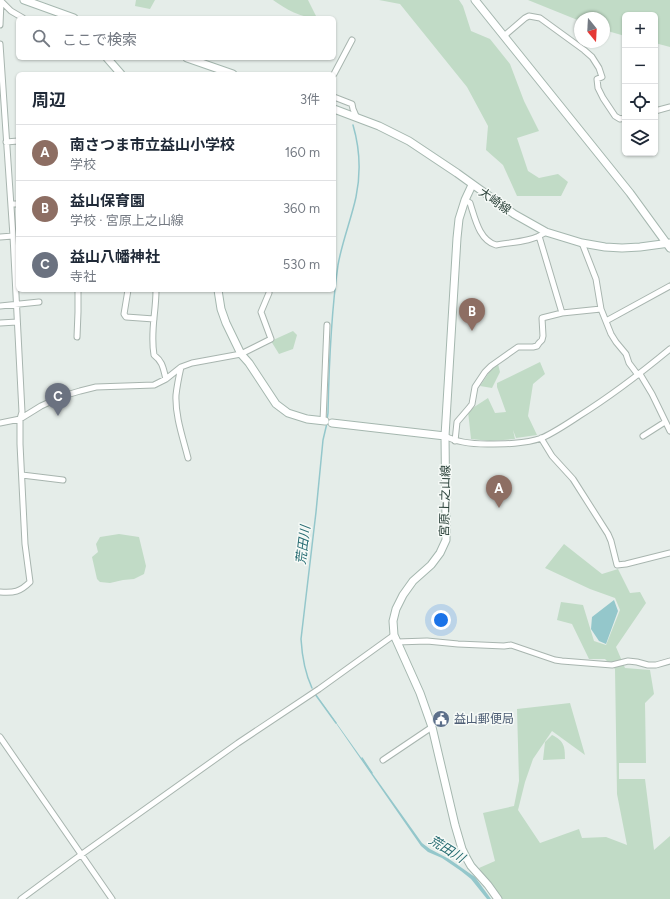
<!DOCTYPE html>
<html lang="ja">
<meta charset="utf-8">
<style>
:root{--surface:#fff;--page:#f2f2f3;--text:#1f2937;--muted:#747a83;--line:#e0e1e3;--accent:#0f766e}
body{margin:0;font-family:Figtree,"Noto Sans JP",sans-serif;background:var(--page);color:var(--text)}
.controls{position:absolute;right:12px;top:12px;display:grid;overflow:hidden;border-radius:6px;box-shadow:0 1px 3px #0004}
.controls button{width:36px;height:36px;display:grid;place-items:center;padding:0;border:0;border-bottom:1px solid var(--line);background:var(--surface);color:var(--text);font:20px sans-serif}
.compass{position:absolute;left:574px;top:12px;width:36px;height:36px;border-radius:50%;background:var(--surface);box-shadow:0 1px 3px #0004;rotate:162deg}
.you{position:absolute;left:441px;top:620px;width:14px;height:14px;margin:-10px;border:3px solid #fff;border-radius:50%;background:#1a73e8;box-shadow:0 0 0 6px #1a73e833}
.badge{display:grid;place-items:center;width:26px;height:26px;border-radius:50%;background:var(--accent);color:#fff;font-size:13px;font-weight:700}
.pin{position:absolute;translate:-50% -33px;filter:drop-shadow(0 1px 2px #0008)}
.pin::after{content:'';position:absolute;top:21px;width:14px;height:12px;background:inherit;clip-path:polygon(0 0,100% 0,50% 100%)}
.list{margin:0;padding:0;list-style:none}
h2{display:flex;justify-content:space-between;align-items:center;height:52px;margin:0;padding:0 16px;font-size:17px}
h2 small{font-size:13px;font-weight:400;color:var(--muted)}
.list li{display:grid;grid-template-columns:26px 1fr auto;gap:12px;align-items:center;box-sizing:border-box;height:56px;padding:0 16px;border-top:1px solid var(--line)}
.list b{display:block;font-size:15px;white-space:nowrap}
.list p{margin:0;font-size:13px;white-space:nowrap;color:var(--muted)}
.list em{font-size:13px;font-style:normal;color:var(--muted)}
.icon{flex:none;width:22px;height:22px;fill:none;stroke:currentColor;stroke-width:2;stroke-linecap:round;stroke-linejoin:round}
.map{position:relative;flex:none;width:670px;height:899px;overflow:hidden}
.search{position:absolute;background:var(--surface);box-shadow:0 1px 3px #0004;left:16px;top:16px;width:320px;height:44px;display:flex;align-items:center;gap:10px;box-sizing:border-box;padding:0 14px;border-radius:6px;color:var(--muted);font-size:15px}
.panel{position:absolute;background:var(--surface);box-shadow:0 1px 3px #0004;left:16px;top:72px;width:320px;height:220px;border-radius:6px}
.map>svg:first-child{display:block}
.green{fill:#c1dbc6}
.water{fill:#94c7cb}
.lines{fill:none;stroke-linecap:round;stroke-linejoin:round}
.stream{stroke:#94c7cb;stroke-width:1.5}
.street-casing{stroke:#a8b5af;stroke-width:7}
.secondary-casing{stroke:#a5b7af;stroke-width:9}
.street{stroke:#fff;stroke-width:5}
.secondary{stroke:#fff;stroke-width:7}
.labels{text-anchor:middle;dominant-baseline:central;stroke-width:3;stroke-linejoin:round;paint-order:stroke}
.street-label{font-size:12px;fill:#263d35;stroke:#f6faf7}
.service-label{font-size:12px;fill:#4e5e75;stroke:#f6faf7;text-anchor:start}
.water-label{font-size:13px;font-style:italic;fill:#276c72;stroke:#f6faf7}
</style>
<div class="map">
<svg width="670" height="899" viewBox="0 0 670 899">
<rect width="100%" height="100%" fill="#e5ede9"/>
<!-- green -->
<path class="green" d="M 136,0 L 155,0 L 150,9 L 135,6 Z
M 273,0 L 308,0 L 317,18 C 302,18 285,9 273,0 Z
M 379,0 L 459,0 L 463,6 L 471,31 L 490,39 L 510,64 L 524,101 L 539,131 L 517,138 L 528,171 L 539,178 L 558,174 L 568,182 L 561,196 L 517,196 L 503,165 L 486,150 L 488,126 L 467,87 L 400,4 Z
M 528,0 L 670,0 L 670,47 L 655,43 L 655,15 L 625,15 L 625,36 L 604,30 L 604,18 L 580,18 L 580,21 Z
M 293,331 L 297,335 L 293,349 L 279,354 L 271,341 Z
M 540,362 L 545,374 L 533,384 L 528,416 L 537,435 L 516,438 L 513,430 L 515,439 L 490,441 L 471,439 L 468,411 L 488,398 L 495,413 L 506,412 L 497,387 L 497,383 Z
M 498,364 L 500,372 L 492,388 L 480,386 L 492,368 Z
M 119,534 L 139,537 L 146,566 L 144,574 L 134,579 L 123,580 L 110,583 L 100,582 L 97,579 L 92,557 L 98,552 L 96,544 L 100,537 Z
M 564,544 L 602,574 L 618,569 L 630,593 L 640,592 L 646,603 L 616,647 L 625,668 L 650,670 L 654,694 L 645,703 L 646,763 L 619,763 L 619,779 L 645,779 L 654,850 L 670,836 L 670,899 L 502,899 L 479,868 L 495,861 L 483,813 L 514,806 L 519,781 L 517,709 L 570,703 L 585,755 L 552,731 L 533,759 L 525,782 L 518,810 L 540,843 L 579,829 L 582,838 L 606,837 L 627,845 L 617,794 L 615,669 L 605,659 L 589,659 L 572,624 L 557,620 L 561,602 L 583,605 L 594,641 L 606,645 L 620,610 L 615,598 L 590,589 L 545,568 Z
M 552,735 C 564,741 565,746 565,759 L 543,760 L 545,742 Z"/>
<!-- water -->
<path class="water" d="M 614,600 L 618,611 L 606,644 L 599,641 L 591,629 L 592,617 Z
M 308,683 L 422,843 L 430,849 L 449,859 L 475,877 L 491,899 L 487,899 L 471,879 L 461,871 L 442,858 L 428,852 L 421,846 Z"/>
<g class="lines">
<!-- stream -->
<path class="stream" d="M 327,420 L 328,413 C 329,364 331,314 338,265 C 342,242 351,220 356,197 C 361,173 360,149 353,125
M 312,688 C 305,673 302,656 301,639 L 316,512 L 323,440 L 327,423
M 315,694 L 336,723
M 362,758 L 372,773"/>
<!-- street casing -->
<g class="street-casing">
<path id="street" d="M 1,1 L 11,11 L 23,18
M 0,25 L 1,1
M 504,36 L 525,18 L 529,16 L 540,18 L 584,50 L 592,57 L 599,68 L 602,77 L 597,79 L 598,88 L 603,98 L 615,116 L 620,119 L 625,118
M 0,44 L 13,236 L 22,412 L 20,419 L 20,444 L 25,544 L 30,582 C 20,592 14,593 0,592
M 334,74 L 352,40
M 334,97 L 352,104 L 353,109 L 356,116
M 655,111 L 670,107
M 6,142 L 18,141
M 465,200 L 470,203 C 475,218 479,240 496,245 C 512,242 532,242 546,232
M 11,204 L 18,204
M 539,236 L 562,313
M 0,237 L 13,236
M 582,243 L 596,279 L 601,309 L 611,334 L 616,342 L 626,354 L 629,363 L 638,375
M 128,290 L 124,314 L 126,317 L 154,319
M 156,290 C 156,313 150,332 154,355 C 163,362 163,368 166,379
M 0,306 L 39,302
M 606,321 L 670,286
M 0,323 L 17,322
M 77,337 L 78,312 L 78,290
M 181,367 C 179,376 177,386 176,395 C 175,416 183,438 188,458
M 640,374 L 652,394 L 670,431
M 323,421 L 327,325
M 0,423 L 20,419 L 41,406 L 63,396 L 80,391 L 96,387 L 154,385 L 166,379 L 181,367 L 192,363 L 241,354 L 271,339 L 261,312 L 269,293 L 269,290
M 445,436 C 458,443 473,444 487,444 C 505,444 524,444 542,438 C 555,432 567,424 579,416 C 611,396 641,373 670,349
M 643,436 L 665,422
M 541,438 L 552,456 L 573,479 L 608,534 L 611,541 L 617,565 L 626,564 L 670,553
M 455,441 L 457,422 L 469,408 L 472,404 L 475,387 L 485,372 L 491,366 L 518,347 L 533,347 L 537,346 L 539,343 L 542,340 L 543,336 L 542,318 L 562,313 L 601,309
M 22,475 L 63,480
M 397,642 L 427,641 L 458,644 L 504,646 L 511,645 L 555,660 L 562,661 L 612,665 L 628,661 L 637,662 L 648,665 L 656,665 L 670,661
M 0,737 L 112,899
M 383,760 L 432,727
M 21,899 L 82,854 L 238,743 L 319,689 L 394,635"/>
</g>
<!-- secondary casing -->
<g class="secondary-casing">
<path id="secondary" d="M 24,0 L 74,18
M 475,0 L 630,193 L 670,248
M 107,58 L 121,74
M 187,58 L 233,74
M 334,109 L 379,126 L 409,141 L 457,173 L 514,214 L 546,232 L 582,243 L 605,247 L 622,248 L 640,247 L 670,243
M 472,185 L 465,200 L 459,219 L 457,238 L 445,436 L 446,524 L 446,540 L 440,553 L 431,565 L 413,581 L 403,595 L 396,609 L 393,621 L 394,635 L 420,693 L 432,727 L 455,825 L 462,849 L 467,859 L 471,866 L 488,885 L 498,899
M 218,290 L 221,309 L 226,323 L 241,354 L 249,363 L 276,404 L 288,413 L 307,419 L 325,421
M 332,423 L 445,436"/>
</g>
<!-- street -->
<use href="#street" class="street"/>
<!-- secondary -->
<use href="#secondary" class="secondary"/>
</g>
<!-- icons -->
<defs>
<g id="civic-disc" transform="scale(0.9)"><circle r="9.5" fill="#5c6f8a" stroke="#f6faf7"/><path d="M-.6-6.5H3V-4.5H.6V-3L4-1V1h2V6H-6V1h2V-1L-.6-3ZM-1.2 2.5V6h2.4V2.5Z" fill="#fff"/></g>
</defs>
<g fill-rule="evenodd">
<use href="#civic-disc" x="441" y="719"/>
</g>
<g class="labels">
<!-- street labels -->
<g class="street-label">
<text transform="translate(495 201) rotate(35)">大崎線</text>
<text transform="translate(445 501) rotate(-89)">宮原上之山線</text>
</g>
<!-- service labels -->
<g class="service-label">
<text x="454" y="719">益山郵便局</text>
</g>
<!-- water labels -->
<g class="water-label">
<text transform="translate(303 545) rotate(-83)">荒田川</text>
<text transform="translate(447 849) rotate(32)">荒田川</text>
</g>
</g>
</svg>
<div class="controls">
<button>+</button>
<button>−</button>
<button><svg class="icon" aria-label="locate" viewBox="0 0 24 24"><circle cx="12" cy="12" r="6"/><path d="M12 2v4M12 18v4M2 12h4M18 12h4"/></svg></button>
<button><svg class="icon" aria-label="layers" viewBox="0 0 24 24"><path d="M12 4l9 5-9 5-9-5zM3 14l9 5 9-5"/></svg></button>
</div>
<svg class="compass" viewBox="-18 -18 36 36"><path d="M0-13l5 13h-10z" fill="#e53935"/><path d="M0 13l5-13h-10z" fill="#747a83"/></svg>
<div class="you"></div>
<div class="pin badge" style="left:499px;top:508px;background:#8d6e63">A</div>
<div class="pin badge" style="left:472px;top:331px;background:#8d6e63">B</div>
<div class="pin badge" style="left:58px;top:416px;background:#6b7280">C</div>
<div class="search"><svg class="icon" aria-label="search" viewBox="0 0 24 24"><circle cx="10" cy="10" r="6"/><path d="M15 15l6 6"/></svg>ここで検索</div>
<section class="panel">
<h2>周辺<small>3件</small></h2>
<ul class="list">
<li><span class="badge" style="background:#8d6e63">A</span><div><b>南さつま市立益山小学校</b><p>学校</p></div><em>160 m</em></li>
<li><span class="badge" style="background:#8d6e63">B</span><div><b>益山保育園</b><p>学校 · 宮原上之山線</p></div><em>360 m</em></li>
<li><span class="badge" style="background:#6b7280">C</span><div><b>益山八幡神社</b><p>寺社</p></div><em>530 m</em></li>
</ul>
</section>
</div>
